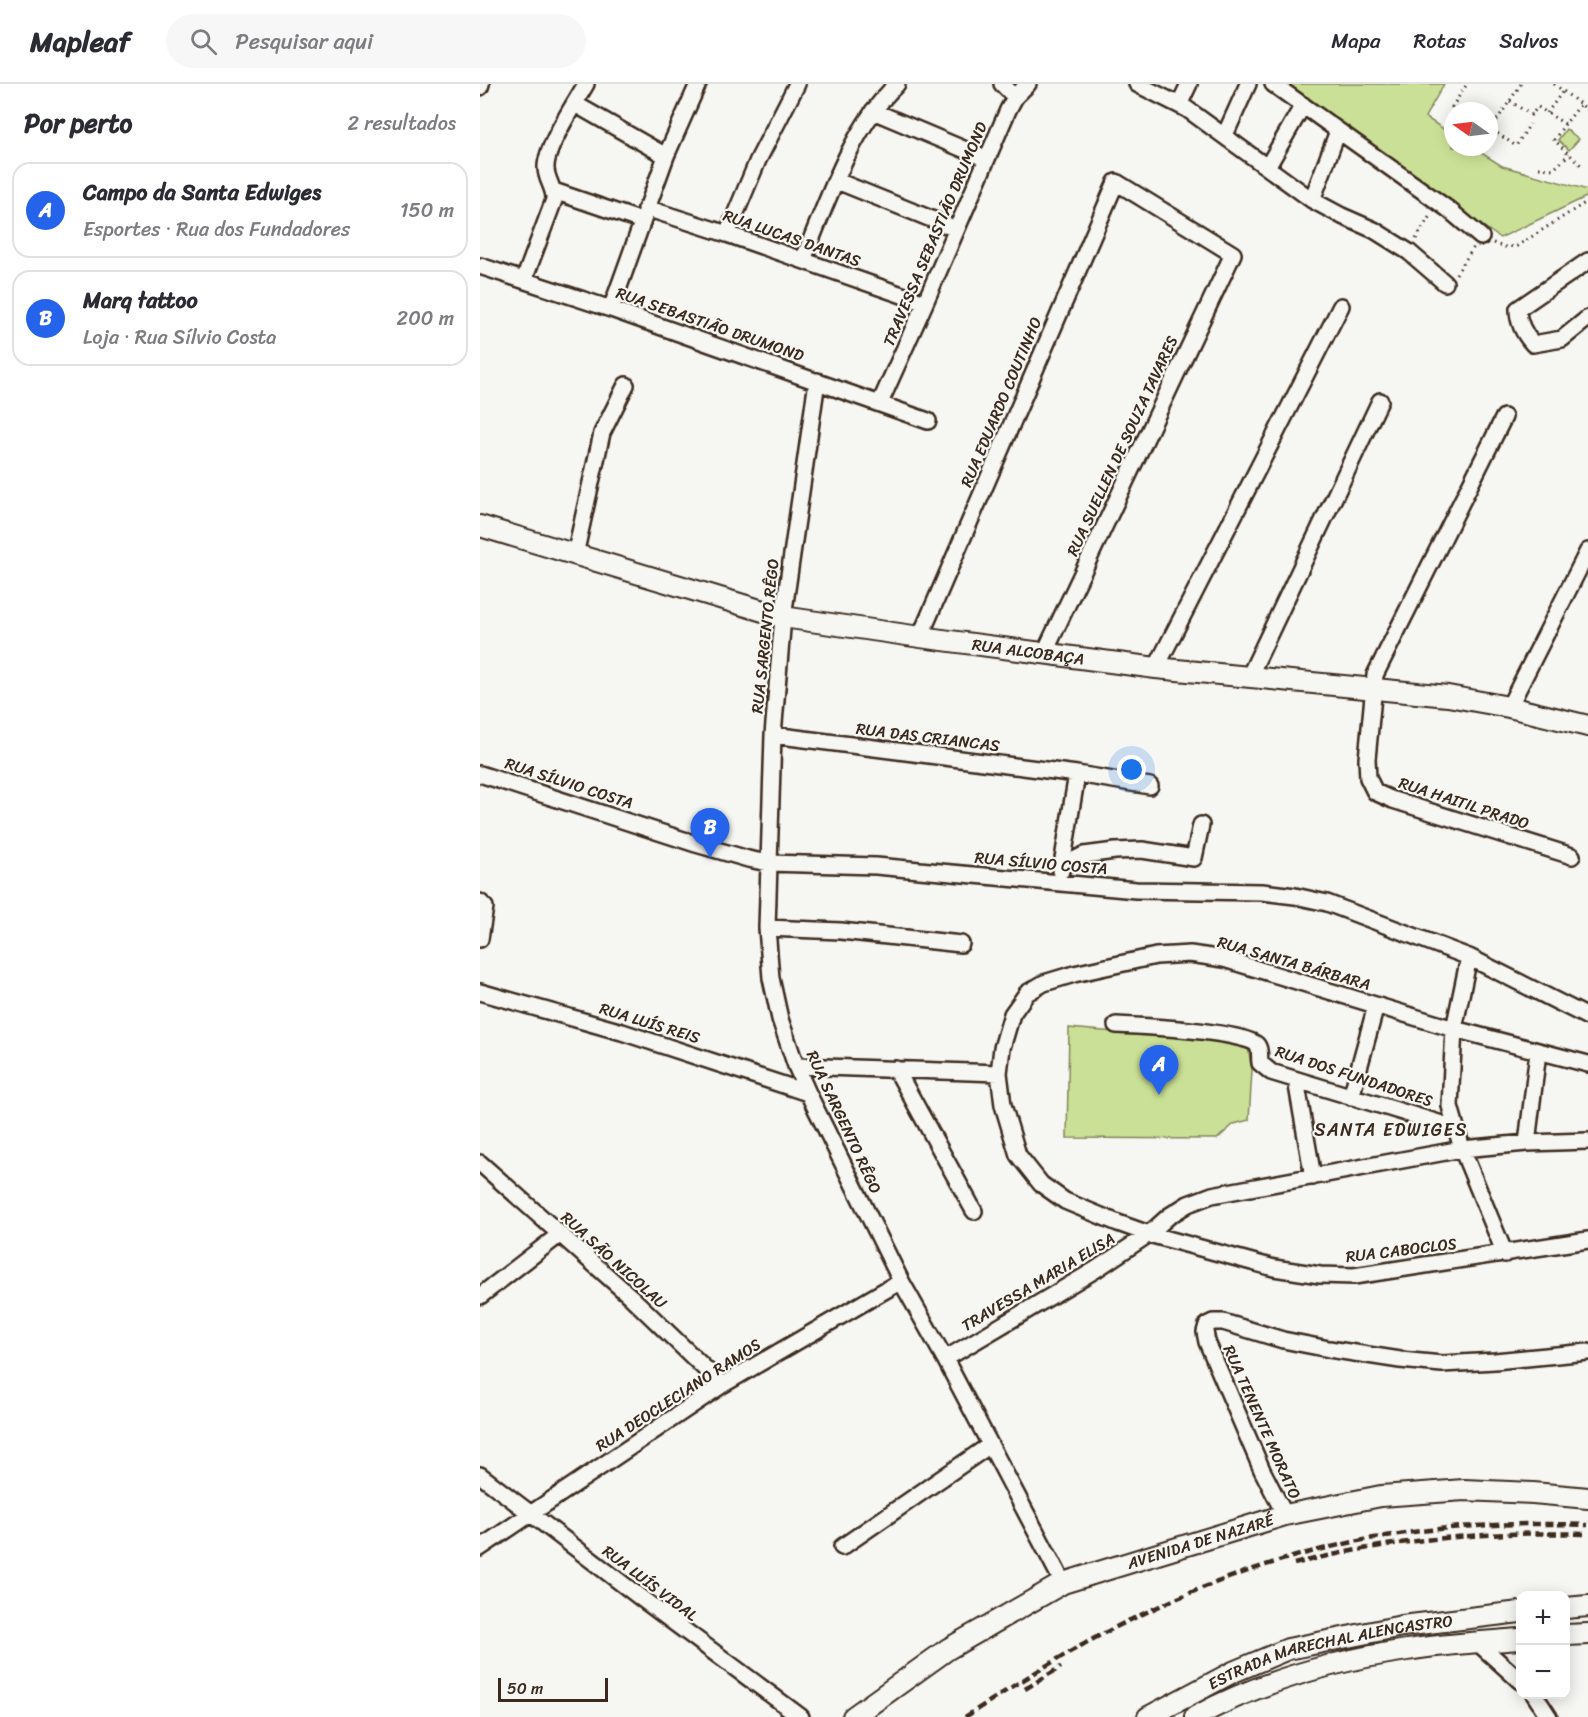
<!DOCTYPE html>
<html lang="pt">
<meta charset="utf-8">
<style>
:root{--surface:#fff;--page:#f7f7f7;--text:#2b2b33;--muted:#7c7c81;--line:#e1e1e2;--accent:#2563eb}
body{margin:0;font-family:Sriracha,sans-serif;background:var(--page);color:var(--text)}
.controls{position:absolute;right:18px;bottom:18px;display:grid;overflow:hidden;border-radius:12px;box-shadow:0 3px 15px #0003}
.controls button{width:54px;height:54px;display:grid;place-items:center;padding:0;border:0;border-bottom:2px solid var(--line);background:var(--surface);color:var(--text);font:30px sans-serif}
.compass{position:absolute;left:964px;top:18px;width:54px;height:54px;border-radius:50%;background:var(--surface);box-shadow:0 3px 15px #0003;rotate:284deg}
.scale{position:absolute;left:18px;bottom:15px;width:110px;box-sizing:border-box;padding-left:6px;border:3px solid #3b2a1e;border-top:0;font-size:16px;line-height:21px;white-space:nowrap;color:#3b2a1e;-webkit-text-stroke:4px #f6f6f2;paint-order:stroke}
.you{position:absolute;left:652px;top:686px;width:21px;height:21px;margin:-15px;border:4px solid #fff;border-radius:50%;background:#1a73e8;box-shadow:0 0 0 9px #1a73e833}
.badge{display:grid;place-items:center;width:39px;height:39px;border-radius:50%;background:var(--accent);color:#fff;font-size:20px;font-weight:700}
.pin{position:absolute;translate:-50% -50px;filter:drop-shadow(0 2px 3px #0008)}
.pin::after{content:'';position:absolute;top:32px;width:21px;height:18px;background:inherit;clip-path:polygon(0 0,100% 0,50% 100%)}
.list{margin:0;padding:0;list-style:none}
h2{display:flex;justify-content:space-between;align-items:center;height:78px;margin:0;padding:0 24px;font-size:26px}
h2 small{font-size:20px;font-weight:400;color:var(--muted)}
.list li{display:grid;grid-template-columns:39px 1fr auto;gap:18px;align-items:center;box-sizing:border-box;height:96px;margin:0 12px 12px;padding:0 12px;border:2px solid var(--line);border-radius:18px}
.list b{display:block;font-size:22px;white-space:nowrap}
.list p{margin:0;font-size:20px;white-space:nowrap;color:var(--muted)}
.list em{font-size:20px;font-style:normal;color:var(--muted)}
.icon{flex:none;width:33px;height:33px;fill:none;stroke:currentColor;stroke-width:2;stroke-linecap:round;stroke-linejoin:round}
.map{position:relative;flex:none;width:1108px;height:1633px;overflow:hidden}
header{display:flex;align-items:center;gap:36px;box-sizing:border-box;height:84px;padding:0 30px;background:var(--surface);border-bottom:2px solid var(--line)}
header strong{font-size:28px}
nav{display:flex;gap:33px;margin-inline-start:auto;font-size:21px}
.search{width:420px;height:54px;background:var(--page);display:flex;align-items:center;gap:15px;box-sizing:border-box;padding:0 21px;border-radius:33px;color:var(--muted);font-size:22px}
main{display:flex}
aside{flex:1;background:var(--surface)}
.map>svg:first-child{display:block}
.green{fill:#cae096;stroke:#82855a;stroke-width:1.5}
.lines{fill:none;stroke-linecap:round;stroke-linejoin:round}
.minor-casing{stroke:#3b2a1e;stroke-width:20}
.major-casing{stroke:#3b2a1e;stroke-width:24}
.path{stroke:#3b2a1e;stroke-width:3;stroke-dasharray:1.5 4.5;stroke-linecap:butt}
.minor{stroke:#f6f6f2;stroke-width:15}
.major{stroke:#f6f6f2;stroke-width:20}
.rail{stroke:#3b2a1e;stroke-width:4.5;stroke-dasharray:9 4.5;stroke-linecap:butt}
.labels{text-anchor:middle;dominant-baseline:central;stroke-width:4.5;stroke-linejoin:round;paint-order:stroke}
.street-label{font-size:16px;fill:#3b2a1e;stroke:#f6f6f2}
.neighbourhood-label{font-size:18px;letter-spacing:1.5px;fill:#3b2a1e;stroke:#f6f6f2}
</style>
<header>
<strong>Mapleaf</strong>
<div class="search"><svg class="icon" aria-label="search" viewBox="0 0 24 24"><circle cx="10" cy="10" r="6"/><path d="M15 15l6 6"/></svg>Pesquisar aqui</div>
<nav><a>Mapa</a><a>Rotas</a><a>Salvos</a></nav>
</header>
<main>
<aside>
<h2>Por perto<small>2 resultados</small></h2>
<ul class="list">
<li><span class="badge">A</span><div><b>Campo da Santa Edwiges</b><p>Esportes · Rua dos Fundadores</p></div><em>150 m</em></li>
<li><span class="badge">B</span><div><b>Marq tattoo</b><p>Loja · Rua Sílvio Costa</p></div><em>200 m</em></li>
</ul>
</aside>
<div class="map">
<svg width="1108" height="1633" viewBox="0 0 1108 1633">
<rect width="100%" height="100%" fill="#f6f6f2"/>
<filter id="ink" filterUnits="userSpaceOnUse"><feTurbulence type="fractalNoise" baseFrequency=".0167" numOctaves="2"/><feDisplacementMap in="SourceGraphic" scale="12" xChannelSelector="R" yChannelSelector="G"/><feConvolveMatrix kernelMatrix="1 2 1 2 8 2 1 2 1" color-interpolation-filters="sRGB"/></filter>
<g filter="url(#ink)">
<!-- green -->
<path class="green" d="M 804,0 L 964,0 L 945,33 L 973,51 L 973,63 L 992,63 L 1022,82 L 1108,106 L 1108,112 L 1020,154 Z
M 1086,45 L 1099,55 L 1089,66 L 1078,56 Z
M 589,944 L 738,957 L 768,963 L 772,986 L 769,1036 L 754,1040 L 737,1055 L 587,1054 Z"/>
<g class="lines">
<!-- minor casing -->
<g class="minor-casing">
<path id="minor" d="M 522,0 L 535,13
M 657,0 L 707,25 L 832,116 L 862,132 L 894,146 L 929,168 L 965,199
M 793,0 L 968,125 L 1001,153
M 0,3 L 1,0
M 95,20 L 186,72
M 699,21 L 709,0
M 393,27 L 507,75
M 745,51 L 768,0
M 788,82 L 823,21
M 357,97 L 476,145
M 74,107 L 162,137
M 832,116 L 858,47
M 166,124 L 247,150 L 445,219
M 247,150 L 278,76 L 317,0
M 323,176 C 347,118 371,44 417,0
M 1108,177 L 1038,225 C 1038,239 1044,250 1053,260 L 1082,255 L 1108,234
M 0,182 L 131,225 L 448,337
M 44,196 L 74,116 C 75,104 66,96 66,84 C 65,64 95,19 106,0
M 131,225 L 186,72 L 218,0
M 337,297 L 303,533 L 293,651 L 287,844 L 291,894 L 300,935 L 316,982 L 328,1009 L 421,1197 L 465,1275 L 583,1499
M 400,319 L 445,219 L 528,26 L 535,13 L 548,0
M 1024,333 L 895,591 L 887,675 L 888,694 L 895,708 L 913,716 L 1092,772
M 95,471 L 122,349 L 146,301
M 440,553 L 636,98 L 753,170 L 564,570
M 676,584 L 861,222
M 769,593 L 900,317
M 1029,623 L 1108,467
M 293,651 L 597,690 L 670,702
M 0,690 L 216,760 L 268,775 L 288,779 L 396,782 L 656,806 L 782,808 L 815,812 L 847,819 L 989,873 L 1108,933
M 582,782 L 604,771 L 635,767 L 662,766 L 714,774 L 721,741
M 581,787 L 597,690
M 0,818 L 5,823 L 0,855
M 287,844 L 361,847 L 481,860
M 989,873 L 974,945 L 970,1022 L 982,1065 L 1025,1170
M 0,908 L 142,948 L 328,1009
M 636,941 C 658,942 767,947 777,961 C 781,966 779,974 780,979 L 791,988 L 975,1044
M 1108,980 L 974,945 L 744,875 L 710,870 L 676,872 L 594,890 L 564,899 L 547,909 L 532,930 L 522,964 L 519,989 L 523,1021 L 538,1071 L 561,1100 L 585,1117 L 638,1139 L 669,1150 L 794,1184 L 840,1191 L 874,1192 L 1108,1156
M 316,982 L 519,989
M 416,985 L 494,1127
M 816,996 L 833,1093
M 871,1013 L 896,922
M 1047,1059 L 1058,968
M 0,1079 L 151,1213 L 242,1301
M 0,1212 L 79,1151
M 465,1275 L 615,1186 L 669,1150 L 689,1132 L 708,1120 L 732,1111 L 982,1065 L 1047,1059 L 1108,1057
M 0,1391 L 161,1514 L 321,1633
M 805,1431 L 782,1386 L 727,1258 L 725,1248 L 727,1241 L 733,1238 L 743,1238 L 803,1256 L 849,1265 L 920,1276 L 962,1280 L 1015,1277 L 1108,1268
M 362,1463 L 510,1361
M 0,1464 L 242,1301 L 421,1197
M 998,1559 L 1040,1597
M 1054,1610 L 1069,1633"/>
</g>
<!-- major casing -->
<g class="major-casing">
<g id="major">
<path id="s1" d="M 0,442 L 303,533 L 440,553 L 676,584 L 968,612 L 1029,623 L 1108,642"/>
<path d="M 1086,1524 L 1108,1522"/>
<path d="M 1086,1551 L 1108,1550"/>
<path id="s2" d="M 373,1633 L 468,1565 L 583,1499 L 805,1431 L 901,1412 L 984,1406 L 1053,1409 L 1108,1414"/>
<path id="s3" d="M 668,1633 L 753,1588 L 808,1565 L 922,1542 L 1040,1528"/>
<path d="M 715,1633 C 781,1597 853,1577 927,1566 C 964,1560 1003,1558 1040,1555"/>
</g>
</g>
<!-- path -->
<path class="path" d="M 1041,0 L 1013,42 L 1014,47 L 1036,62 L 1050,40
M 1074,0 L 1108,26
M 1030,17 L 1051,31 L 1058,23 L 1085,40 L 1101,20
M 977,27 L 972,23 L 987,0
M 1067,29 L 1083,7
M 1085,40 L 1074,56 L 1102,82
M 1059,84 L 1074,85 L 1089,70
M 936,155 L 951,130
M 1013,159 L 1024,163 L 1037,162 L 1108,117
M 976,190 L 994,163"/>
<!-- minor -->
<use href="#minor" class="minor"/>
<!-- major -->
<use href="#major" class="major"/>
<!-- rail -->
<path class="rail" d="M 814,1480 C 910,1455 1008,1447 1108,1450
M 545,1605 L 581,1583
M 485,1633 C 535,1601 584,1569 638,1542 C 794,1464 933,1434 1108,1441"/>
</g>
</g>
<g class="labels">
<!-- street labels -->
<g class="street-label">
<text transform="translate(455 150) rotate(-67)">TRAVESSA SEBASTIÃO DRUMOND</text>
<text transform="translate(312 154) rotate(19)">RUA LUCAS DANTAS</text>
<text transform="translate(230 240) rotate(19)">RUA SEBASTIÃO DRUMOND</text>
<text transform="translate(521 318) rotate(-67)">RUA EDUARDO COUTINHO</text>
<text transform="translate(642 362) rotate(-65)">RUA SUELLEN DE SOUZA TAVARES</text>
<text transform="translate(285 552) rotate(-84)">RUA SARGENTO RÊGO</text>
<text stroke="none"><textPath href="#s1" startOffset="564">RUA ALCOBAÇA</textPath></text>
<text transform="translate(448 653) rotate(7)">RUA DAS CRIANCAS</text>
<text transform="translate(89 699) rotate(18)">RUA SÍLVIO COSTA</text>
<text transform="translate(984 719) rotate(18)">RUA HAITIL PRADO</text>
<text transform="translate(561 779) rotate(5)">RUA SÍLVIO COSTA</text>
<text transform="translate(814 879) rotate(16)">RUA SANTA BÁRBARA</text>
<text transform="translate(170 939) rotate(17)">RUA LUÍS REIS</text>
<text transform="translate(874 992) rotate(18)">RUA DOS FUNDADORES</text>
<text transform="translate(364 1038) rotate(65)">RUA SARGENTO RÊGO</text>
<text transform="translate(921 1166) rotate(-7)">RUA CABOCLOS</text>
<text transform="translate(134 1176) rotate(42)">RUA SÃO NICOLAU</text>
<text transform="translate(558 1198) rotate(-31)">TRAVESSA MARIA ELISA</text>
<text transform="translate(198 1311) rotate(-33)">RUA DEOCLECIANO RAMOS</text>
<text transform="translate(782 1338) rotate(66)">RUA TENENTE MORATO</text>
<text stroke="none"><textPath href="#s2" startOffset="393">AVENIDA DE NAZARÉ</textPath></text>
<text transform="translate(170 1499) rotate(37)">RUA LUÍS VIDAL</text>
<text stroke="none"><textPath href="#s3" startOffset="196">ESTRADA MARECHAL ALENCASTRO</textPath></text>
</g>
<!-- neighbourhood labels -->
<g class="neighbourhood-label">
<text x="911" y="1046">SANTA EDWIGES</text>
</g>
</g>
</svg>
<div class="controls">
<button>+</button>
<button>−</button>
</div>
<svg class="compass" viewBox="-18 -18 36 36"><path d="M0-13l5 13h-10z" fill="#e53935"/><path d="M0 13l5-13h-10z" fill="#7c7c81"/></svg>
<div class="scale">50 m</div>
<div class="you"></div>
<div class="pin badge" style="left:679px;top:1011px">A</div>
<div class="pin badge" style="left:230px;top:774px">B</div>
</div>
</main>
